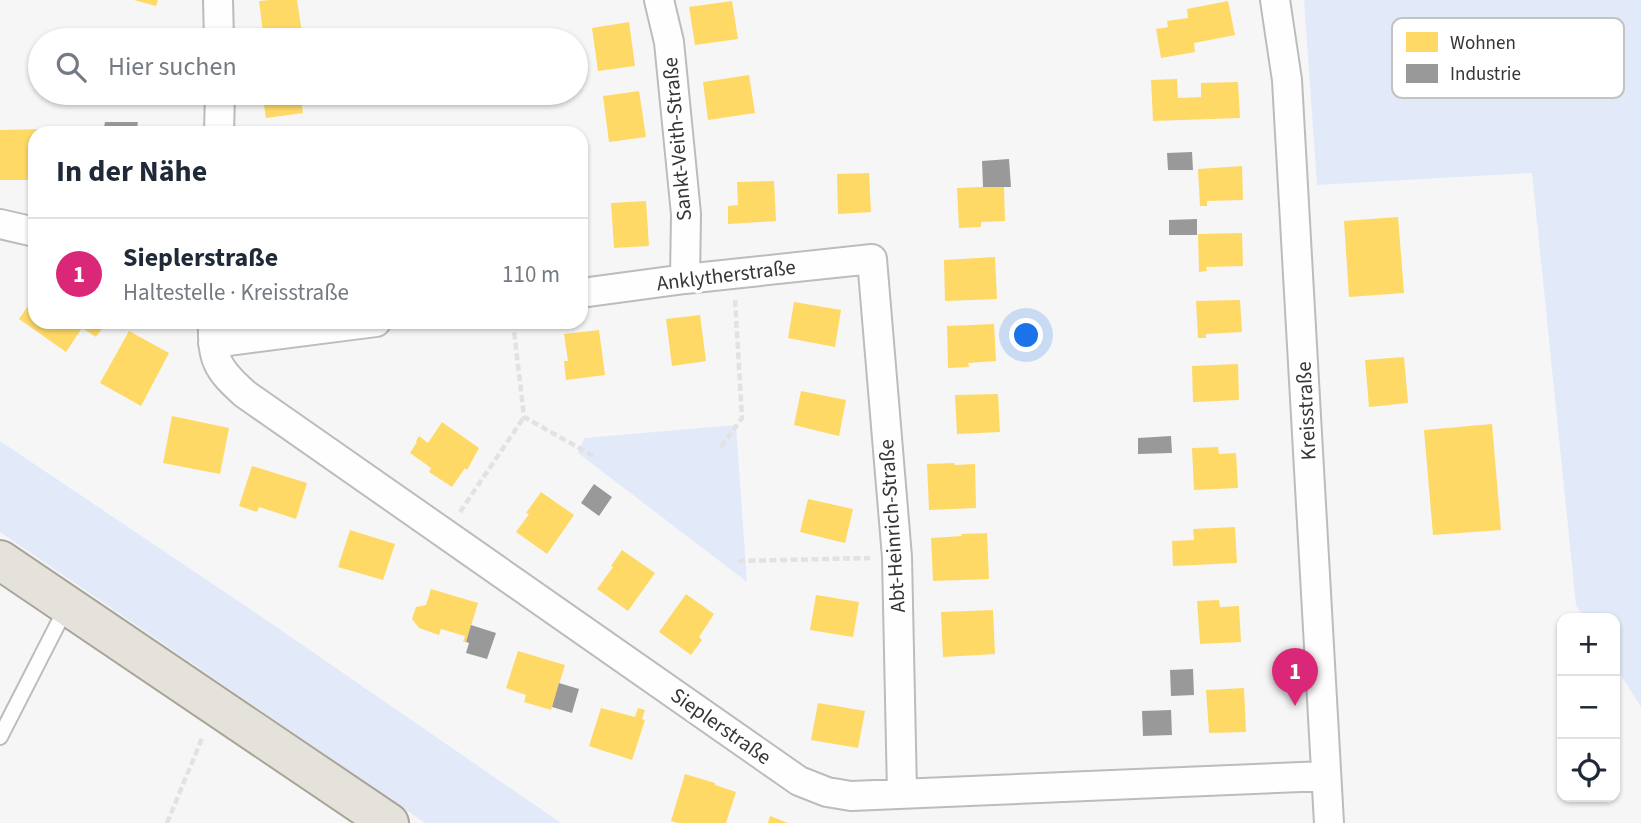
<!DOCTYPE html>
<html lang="de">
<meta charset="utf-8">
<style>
:root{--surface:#fff;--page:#f6f6f7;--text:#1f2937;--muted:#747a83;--line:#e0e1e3;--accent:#db2777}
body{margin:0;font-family:"Source Sans 3",sans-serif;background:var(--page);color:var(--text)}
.controls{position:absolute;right:21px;bottom:21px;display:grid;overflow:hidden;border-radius:14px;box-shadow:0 2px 5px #0004}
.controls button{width:63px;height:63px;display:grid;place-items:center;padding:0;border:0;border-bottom:2px solid var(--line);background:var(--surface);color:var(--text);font:35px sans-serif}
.you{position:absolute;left:1027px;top:336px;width:24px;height:24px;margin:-18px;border:5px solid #fff;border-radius:50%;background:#1a73e8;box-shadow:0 0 0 10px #1a73e833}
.badge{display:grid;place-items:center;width:46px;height:46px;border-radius:50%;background:var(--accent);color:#fff;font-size:23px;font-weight:700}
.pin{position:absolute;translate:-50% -58px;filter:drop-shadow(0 2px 4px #0008)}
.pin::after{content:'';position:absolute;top:37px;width:24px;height:21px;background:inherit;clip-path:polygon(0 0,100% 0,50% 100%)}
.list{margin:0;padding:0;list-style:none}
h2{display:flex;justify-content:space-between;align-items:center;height:91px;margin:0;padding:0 28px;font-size:30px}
h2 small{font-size:23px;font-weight:400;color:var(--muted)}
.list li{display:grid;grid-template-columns:46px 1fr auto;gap:21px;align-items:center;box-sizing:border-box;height:112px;padding:0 28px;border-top:2px solid var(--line)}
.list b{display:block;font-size:26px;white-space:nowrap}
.list p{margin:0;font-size:23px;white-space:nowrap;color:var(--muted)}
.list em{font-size:23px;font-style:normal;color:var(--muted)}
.icon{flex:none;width:38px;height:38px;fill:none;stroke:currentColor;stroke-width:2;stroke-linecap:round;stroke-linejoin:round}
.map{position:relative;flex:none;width:1641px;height:823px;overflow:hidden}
.search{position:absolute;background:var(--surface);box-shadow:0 2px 5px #0004;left:28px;top:28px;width:560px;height:77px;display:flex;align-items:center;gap:18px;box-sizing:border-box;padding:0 24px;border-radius:38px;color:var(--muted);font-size:26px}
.panel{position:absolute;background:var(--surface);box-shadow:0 2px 5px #0004;left:28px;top:126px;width:560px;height:203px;border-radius:21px}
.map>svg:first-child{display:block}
.green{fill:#e2eaf9}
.homes{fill:#ffd966}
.industry{fill:#999}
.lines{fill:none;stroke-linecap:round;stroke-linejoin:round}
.service-casing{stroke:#bcbcbd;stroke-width:18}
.minor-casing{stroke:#bcbcbd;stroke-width:32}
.primary-casing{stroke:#a8a598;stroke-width:42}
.path{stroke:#e2e2e3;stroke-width:4.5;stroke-dasharray:7 3.5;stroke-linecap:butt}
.service{stroke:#fefefe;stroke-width:14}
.minor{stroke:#fefefe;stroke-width:28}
.primary{stroke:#e5e2db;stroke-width:38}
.labels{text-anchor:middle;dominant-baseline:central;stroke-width:7;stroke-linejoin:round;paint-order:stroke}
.street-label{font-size:21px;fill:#363637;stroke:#fff}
.key{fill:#fff;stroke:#c3c3c3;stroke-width:2}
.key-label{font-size:19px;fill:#363637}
</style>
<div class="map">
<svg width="1641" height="823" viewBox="0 0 1641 823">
<rect width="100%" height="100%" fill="#f6f6f7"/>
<!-- green -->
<path class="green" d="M 1304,0 L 1641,0 L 1641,707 L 1615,666 L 1615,618 L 1584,618 L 1576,605 L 1532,173 L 1317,185 Z
M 736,425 L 747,582 L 578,453 L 584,438 Z
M 0,441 L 256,613 L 561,823 L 425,823 L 0,532 Z"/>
<!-- homes -->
<path class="homes" d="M 134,0 L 158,0 L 156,6 Z
M 270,0 L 297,0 L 303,40 L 264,40 L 259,1 Z
M 732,1 L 738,39 L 695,45 L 689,7 Z
M 1228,1 L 1235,35 L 1194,43 L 1195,52 L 1161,58 L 1156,29 L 1168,27 L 1167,21 L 1188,18 L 1187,9 Z
M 629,22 L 635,66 L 598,71 L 592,28 Z
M 749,75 L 755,113 L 708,120 L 703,82 Z
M 1177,79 L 1178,98 L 1201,97 L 1201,83 L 1238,82 L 1240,118 L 1153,121 L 1151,80 Z
M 639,91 L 646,137 L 609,142 L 603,96 Z
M 134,93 L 165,93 L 163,100 L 134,94 Z
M 262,93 L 300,93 L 303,113 L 266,118 Z
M 43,129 L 43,133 L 35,133 L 35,157 L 30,157 L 30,180 L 0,180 L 0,130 Z
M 1242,166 L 1243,200 L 1207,201 L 1207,206 L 1200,206 L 1198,169 Z
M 869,173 L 871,212 L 838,214 L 837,174 Z
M 774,181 L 776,221 L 728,224 L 728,206 L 738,205 L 737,182 Z
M 1004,186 L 1005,221 L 981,222 L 981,227 L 959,228 L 957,188 Z
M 646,201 L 649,246 L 614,248 L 611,203 Z
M 1398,217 L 1404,293 L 1349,297 L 1344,221 Z
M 1242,233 L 1243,266 L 1206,267 L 1207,271 L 1199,272 L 1198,234 Z
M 995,257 L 997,299 L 945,301 L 944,260 Z
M 35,296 L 35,322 L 107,322 L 96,337 L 82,328 L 66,352 L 19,319 Z
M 1240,300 L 1242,332 L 1206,334 L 1206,338 L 1198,338 L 1196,301 Z
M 794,302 L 841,310 L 835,347 L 788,338 Z
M 700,315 L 706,361 L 672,366 L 666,319 Z
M 994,324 L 996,361 L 968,363 L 969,367 L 948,368 L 947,326 Z
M 599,330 L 605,375 L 566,380 L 564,361 L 568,361 L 564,334 Z
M 129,331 L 169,353 L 141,406 L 100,383 Z
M 1404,357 L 1408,403 L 1369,407 L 1365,360 Z
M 1238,364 L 1239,400 L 1193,402 L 1192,366 Z
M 801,391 L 846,400 L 839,436 L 794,425 Z
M 998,394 L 1000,432 L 957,434 L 955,395 Z
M 172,416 L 229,428 L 220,474 L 163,463 Z
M 442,422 L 479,448 L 467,470 L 465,468 L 452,487 L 429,472 L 431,468 L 410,453 L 417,442 L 416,441 L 419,436 L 428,443 Z
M 1492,424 L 1501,530 L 1433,535 L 1424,430 Z
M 1218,447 L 1219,454 L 1236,453 L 1238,488 L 1194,490 L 1192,448 Z
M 954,463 L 955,465 L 975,464 L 976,508 L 929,510 L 927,464 Z
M 252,466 L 307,483 L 296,519 L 259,507 L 257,512 L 239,506 Z
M 541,492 L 574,515 L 547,554 L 516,532 L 529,514 L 526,513 Z
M 808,499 L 853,509 L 845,543 L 800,532 Z
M 1235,527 L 1237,563 L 1173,566 L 1172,541 L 1194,540 L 1193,529 Z
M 350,530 L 395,544 L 383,580 L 338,567 Z
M 987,533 L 989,579 L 933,581 L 931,538 L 962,536 L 961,534 Z
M 622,550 L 655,573 L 628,611 L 597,589 L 613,567 L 611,566 Z
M 431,589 L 478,603 L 466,642 L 463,642 L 465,636 L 441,629 L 439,635 L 419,628 L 412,619 L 416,607 L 426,605 Z
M 686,594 L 714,614 L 699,637 L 702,640 L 691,655 L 659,632 Z
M 816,595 L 859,602 L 853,637 L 810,630 Z
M 1219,600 L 1220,607 L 1239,606 L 1241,642 L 1200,644 L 1197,601 Z
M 993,610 L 995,654 L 943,657 L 941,612 Z
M 518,651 L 565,665 L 551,710 L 524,702 L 526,695 L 506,688 Z
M 1244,688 L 1246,732 L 1209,733 L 1206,690 Z
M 818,703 L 865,711 L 858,748 L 811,740 Z
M 601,708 L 635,717 L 638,708 L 645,710 L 642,719 L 645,720 L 632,760 L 589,746 Z
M 685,774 L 715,783 L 715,785 L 736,792 L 726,823 L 678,823 L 671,821 Z
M 770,816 L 788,823 L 768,823 Z"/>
<!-- industry -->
<path class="industry" d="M 105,122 L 138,122 L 136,133 L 103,133 Z
M 1192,152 L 1193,170 L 1168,170 L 1167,153 Z
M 30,158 L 35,158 L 35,184 L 30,184 Z
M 1009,159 L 1011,187 L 983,187 L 982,161 Z
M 1197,219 L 1197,235 L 1169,235 L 1169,220 Z
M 1171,436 L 1172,453 L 1138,454 L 1138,438 Z
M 594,484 L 612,497 L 599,516 L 581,503 Z
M 471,625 L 496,633 L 487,659 L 466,653 L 469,643 L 466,642 Z
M 1193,669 L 1194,695 L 1171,696 L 1170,670 Z
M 559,683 L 579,689 L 572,713 L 552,707 Z
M 1171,710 L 1172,735 L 1143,736 L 1142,711 Z"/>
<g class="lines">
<!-- service casing -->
<g class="service-casing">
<path id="service" d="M 0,737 L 67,606"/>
</g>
<!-- minor casing -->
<g class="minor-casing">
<path id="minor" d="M 218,0 L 219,40
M 659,0 L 669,42 L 686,214 L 685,279
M 1275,0 L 1287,80 L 1329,823
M 219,133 L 220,93
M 0,224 L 35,232
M 581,293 L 685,279 L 872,259 L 897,557 L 902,793
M 213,322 C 212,360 217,369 245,394 L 799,781 L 827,792 L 851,796 L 1326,776
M 213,343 L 376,322"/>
</g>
<!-- primary casing -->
<g class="primary-casing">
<path id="primary" d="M 0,560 L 389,823"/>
</g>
<!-- path -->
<path class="path" d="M 513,322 L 524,417 L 597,458
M 721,447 L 742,418 L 735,299
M 460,512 L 524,417
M 738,561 L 870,558
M 167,823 L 203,736"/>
<!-- service -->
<use href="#service" class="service"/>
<!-- minor -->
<use href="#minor" class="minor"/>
<!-- primary -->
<use href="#primary" class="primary"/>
</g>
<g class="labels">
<!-- street labels -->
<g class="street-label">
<text transform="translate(677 139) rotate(-95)">Sankt-Veith-Straße</text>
<text transform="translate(726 275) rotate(-7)">Anklytherstraße</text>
<text transform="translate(1306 411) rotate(-93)">Kreisstraße</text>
<text transform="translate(892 526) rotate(-94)">Abt-Heinrich-Straße</text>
<text transform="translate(721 726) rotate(35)">Sieplerstraße</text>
</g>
</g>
<!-- legend -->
<rect x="1392" y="18" width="232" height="80" rx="10" class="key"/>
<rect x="1406" y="32" width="32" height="20" fill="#ffd966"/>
<rect x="1406" y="64" width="32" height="19" fill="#999"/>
<g class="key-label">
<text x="1450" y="49">Wohnen</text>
<text x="1450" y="80">Industrie</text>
</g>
</svg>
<div class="controls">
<button>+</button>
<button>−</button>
<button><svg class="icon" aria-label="locate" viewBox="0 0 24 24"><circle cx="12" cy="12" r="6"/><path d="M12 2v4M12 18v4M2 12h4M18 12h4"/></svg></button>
</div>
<div class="you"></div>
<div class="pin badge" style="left:1295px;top:706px">1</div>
<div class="search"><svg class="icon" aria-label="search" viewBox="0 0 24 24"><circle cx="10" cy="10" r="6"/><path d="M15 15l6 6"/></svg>Hier suchen</div>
<section class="panel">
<h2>In der Nähe<small></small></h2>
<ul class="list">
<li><span class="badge">1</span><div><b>Sieplerstraße</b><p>Haltestelle · Kreisstraße</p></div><em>110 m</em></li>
</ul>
</section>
</div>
